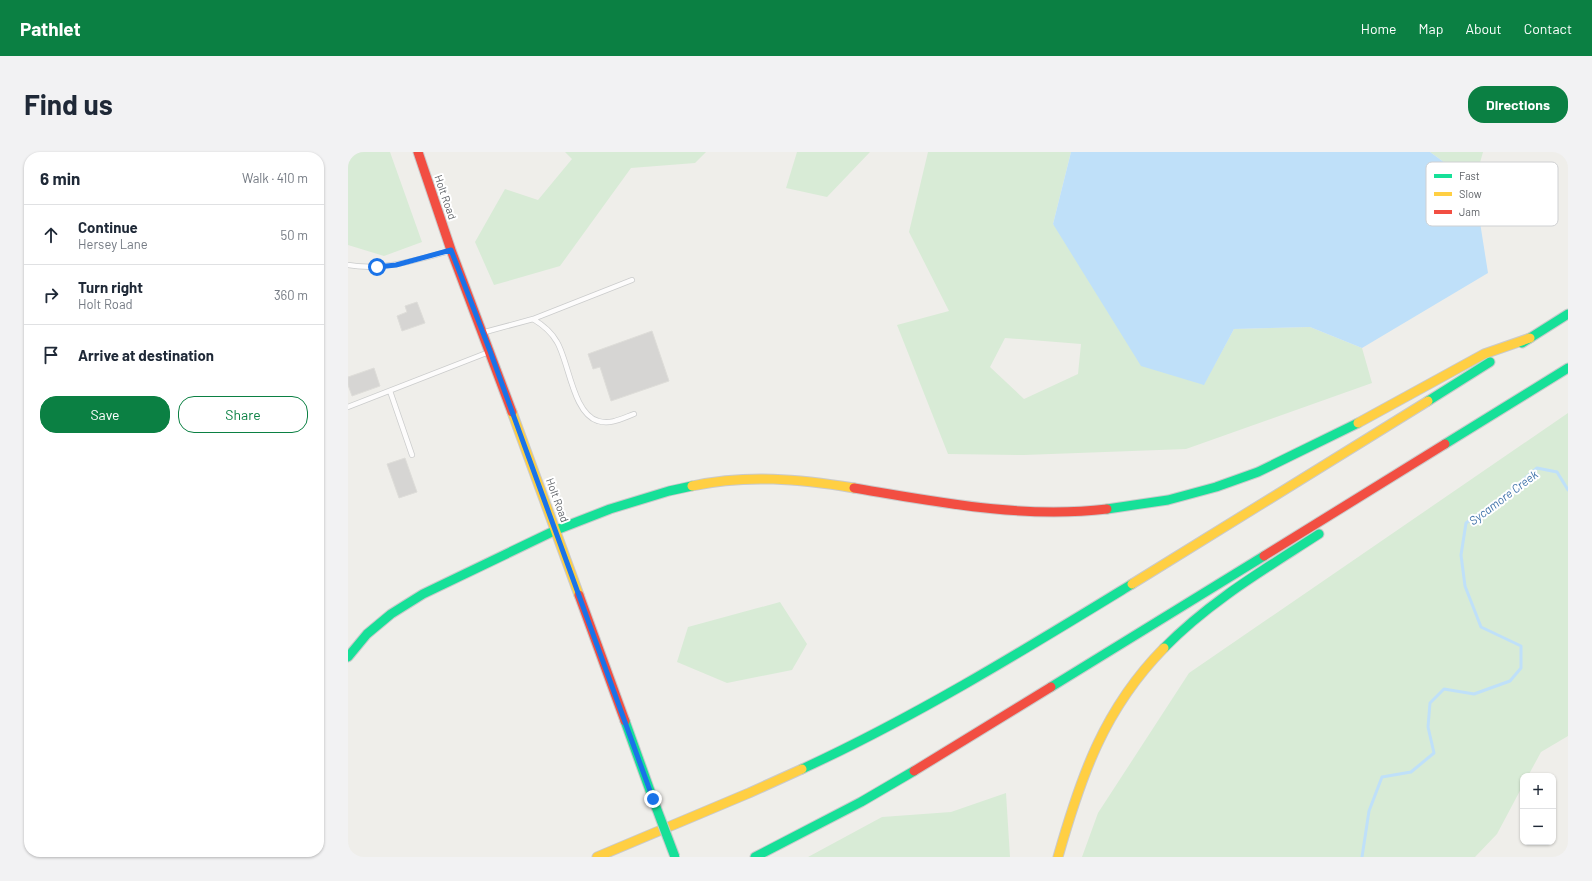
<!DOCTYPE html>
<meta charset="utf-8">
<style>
:root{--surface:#fff;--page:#f2f2f3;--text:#1f2937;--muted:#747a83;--line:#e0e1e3;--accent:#0b8043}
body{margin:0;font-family:Barlow,sans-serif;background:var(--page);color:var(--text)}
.controls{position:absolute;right:12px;bottom:12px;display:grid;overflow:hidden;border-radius:8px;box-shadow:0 1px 3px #0004}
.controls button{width:36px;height:36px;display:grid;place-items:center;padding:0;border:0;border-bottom:1px solid var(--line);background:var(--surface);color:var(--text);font:20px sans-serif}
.stop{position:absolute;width:12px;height:12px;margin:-9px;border:3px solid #1a73e8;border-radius:50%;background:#fff}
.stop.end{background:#1a73e8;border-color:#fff;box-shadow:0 1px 4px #0008}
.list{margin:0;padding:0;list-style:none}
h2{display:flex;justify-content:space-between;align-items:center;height:52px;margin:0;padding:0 16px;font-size:17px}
h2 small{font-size:13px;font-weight:400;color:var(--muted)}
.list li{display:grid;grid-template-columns:26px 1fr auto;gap:12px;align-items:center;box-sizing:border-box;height:60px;padding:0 16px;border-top:1px solid var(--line)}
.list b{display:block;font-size:15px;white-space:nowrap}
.list p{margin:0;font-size:13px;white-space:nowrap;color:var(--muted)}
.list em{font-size:13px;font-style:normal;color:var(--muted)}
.actions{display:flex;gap:8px;padding:12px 16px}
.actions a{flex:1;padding:9px 0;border:1px solid var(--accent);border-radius:16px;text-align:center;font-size:14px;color:var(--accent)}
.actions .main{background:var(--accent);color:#fff}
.icon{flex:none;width:22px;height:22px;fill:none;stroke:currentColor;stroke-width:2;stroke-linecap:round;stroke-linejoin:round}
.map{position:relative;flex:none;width:1220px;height:705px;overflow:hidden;border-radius:16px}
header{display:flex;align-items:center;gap:24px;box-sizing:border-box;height:56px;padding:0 20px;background:var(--accent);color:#fff}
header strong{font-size:19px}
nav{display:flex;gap:22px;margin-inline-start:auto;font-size:14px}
.intro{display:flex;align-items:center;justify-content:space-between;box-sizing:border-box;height:96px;padding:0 24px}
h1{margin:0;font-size:28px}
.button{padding:10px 18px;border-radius:16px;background:var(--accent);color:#fff;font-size:14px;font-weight:700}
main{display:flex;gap:24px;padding:0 24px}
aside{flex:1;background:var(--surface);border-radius:16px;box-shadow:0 1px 3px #0004}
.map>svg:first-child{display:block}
.green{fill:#d8ebd6;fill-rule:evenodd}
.water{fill:#bfe0f9}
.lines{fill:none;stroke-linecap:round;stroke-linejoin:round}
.stream{stroke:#bfe0f9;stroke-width:3}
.building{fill:#d6d5d3;stroke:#deddd9}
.lane-casing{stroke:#cbcccc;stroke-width:6}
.fast-casing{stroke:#cacacb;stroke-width:11}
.slow-casing{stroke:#cacacb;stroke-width:11}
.jam-casing{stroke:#cacacb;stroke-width:11}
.lane{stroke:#fdfcfc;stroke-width:4.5}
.fast{stroke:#16e098;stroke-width:9}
.slow{stroke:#ffcf43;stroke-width:9}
.jam{stroke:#f24e42;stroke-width:9}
.fast-bridge-casing{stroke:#cacacb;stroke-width:11;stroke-linecap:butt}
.fast-bridge{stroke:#16e098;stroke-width:9}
.route{stroke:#1a73e8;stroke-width:5}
.labels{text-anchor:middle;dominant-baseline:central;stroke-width:4;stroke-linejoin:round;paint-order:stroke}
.street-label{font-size:11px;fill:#5f6368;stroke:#fff}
.water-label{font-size:12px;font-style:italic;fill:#4174aa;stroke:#fff}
.key{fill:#fff;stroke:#cfd0d2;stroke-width:1}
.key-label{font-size:11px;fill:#5f6368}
</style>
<header>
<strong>Pathlet</strong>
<nav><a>Home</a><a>Map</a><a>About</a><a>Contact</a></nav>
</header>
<div class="intro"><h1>Find us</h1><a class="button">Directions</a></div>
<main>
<aside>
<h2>6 min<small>Walk · 410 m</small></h2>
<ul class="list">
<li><svg class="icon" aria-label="ahead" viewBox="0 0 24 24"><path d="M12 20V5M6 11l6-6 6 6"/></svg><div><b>Continue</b><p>Hersey Lane</p></div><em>50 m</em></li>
<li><svg class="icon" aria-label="right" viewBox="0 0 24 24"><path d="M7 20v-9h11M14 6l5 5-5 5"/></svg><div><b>Turn right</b><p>Holt Road</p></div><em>360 m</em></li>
<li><svg class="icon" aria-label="arrive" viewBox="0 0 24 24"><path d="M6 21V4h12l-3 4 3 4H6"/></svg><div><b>Arrive at destination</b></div></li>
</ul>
<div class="actions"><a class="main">Save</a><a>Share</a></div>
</aside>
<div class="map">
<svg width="1220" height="705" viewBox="0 0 1220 705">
<rect width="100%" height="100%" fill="#efeeea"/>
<!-- green -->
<path class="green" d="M 0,0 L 42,0 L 74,90 L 36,104 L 0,93 Z
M 217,0 L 358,0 L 347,11 L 283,16 L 212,114 L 146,133 L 127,90 L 157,37 L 190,48 L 224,7 Z
M 449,0 L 522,0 L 479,45 L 438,36 Z
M 580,0 L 723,0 L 705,72 L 856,232 L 886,177 L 962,175 L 1014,196 L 1024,231 L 838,297 L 676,303 L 600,302 L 549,173 L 601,159 L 561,80 ZM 657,186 L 733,192 L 730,222 L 676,247 L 642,215 Z
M 1082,0 L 1135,0 L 1126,32 Z
M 1220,261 L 1220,584 L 1193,600 L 1180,624 L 1175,624 L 1175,633 L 1149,682 L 1127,705 L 734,705 L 750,661 L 841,521 Z
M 432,450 L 459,492 L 444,518 L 379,531 L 329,510 L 340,475 Z
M 658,641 L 662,705 L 460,705 L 534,665 L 603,660 Z"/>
<!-- water -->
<path class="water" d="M 723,0 L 1082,0 L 1126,32 L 1140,121 L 1014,196 L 962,175 L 886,177 L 856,233 L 793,214 L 705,72 Z"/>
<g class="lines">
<!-- stream -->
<path class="stream" d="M 1014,705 L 1021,659 L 1034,625 L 1063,620 L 1086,601 L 1080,575 L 1082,551 L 1096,537 L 1126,542 L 1162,529 L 1173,516 L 1173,494 L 1133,475 L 1117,434 L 1113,403 L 1118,371 L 1159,342 L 1189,316 L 1209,320 L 1220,338"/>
</g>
<!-- building -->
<path class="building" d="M 69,150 L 77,171 L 54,179 L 49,164 L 59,160 L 57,154 Z
M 304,179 L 321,229 L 263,249 L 252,215 L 245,217 L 240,202 Z
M 26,216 L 32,234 L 4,244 L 0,233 L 0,225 Z
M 57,306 L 69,340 L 51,346 L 39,312 Z"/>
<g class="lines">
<!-- lane casing -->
<g class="lane-casing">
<path id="lane" d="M 0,113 C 35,119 68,108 102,99
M 185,167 L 284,128
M 137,180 L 185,167 C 195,173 203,179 209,190 C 221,210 225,262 250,269 C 263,273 275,266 286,262
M 42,239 L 64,303
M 0,255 L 141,200"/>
</g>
<!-- fast casing -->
<g class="fast-casing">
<path id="fast" d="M 1174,191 L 1220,162
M 1080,249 L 1142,210
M 1097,292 L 1220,216
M 759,357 L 820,348 L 868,335 L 910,320 L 1010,271
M 816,496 C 862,449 917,417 971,382
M 0,505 L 19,482 L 43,462 L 75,442 L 208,378 L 262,357 L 321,339 L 344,334
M 703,535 L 916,404
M 277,569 L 305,647
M 454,617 C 569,564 676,498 784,432
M 407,705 L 513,650 L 566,619"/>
</g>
<!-- slow casing -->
<g class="slow-casing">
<path id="slow" d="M 164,260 L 231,443
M 1010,271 L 1136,202 L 1182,186
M 344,334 C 399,322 452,327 506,336
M 784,432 L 1080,249
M 249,705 L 401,641 L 454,617
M 710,705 C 733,624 756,557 816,496"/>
</g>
<!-- jam casing -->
<g class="jam-casing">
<path id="jam" d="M 70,0 L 103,98 L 164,260
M 506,336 C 590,350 674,367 759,357
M 916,404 L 1097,292
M 231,443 L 277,569
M 566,619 L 703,535"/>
</g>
<!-- lane -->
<use href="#lane" class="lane"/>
<!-- fast -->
<use href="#fast" class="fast"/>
<!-- slow -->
<use href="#slow" class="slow"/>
<!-- jam -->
<use href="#jam" class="jam"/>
<!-- fast-bridge casing -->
<g class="fast-bridge-casing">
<path id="fast-bridge" d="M 305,647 L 327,705"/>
</g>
<!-- fast-bridge -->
<use href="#fast-bridge" class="fast-bridge"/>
</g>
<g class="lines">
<!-- route -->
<path class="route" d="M 29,115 L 48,113 L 103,98 L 142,199 L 305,647"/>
</g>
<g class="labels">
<!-- street labels -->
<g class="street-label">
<text transform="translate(98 45) rotate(71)">Holt Road</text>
<text transform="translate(210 348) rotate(70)">Holt Road</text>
</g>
<!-- water labels -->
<g class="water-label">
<text transform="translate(1155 345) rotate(-37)">Sycamore Creek</text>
</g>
</g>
<!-- legend -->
<rect x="1078" y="10" width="132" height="64" rx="6" class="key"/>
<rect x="1086" y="22" width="18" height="4" fill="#16e098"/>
<rect x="1086" y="40" width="18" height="4" fill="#ffcf43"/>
<rect x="1086" y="58" width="18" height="4" fill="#f24e42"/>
<g class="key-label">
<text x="1111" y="28">Fast</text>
<text x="1111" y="46">Slow</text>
<text x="1111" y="64">Jam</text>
</g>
</svg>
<div class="controls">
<button>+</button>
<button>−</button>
</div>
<div class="stop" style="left:29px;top:115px"></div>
<div class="stop end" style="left:305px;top:647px"></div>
</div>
</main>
